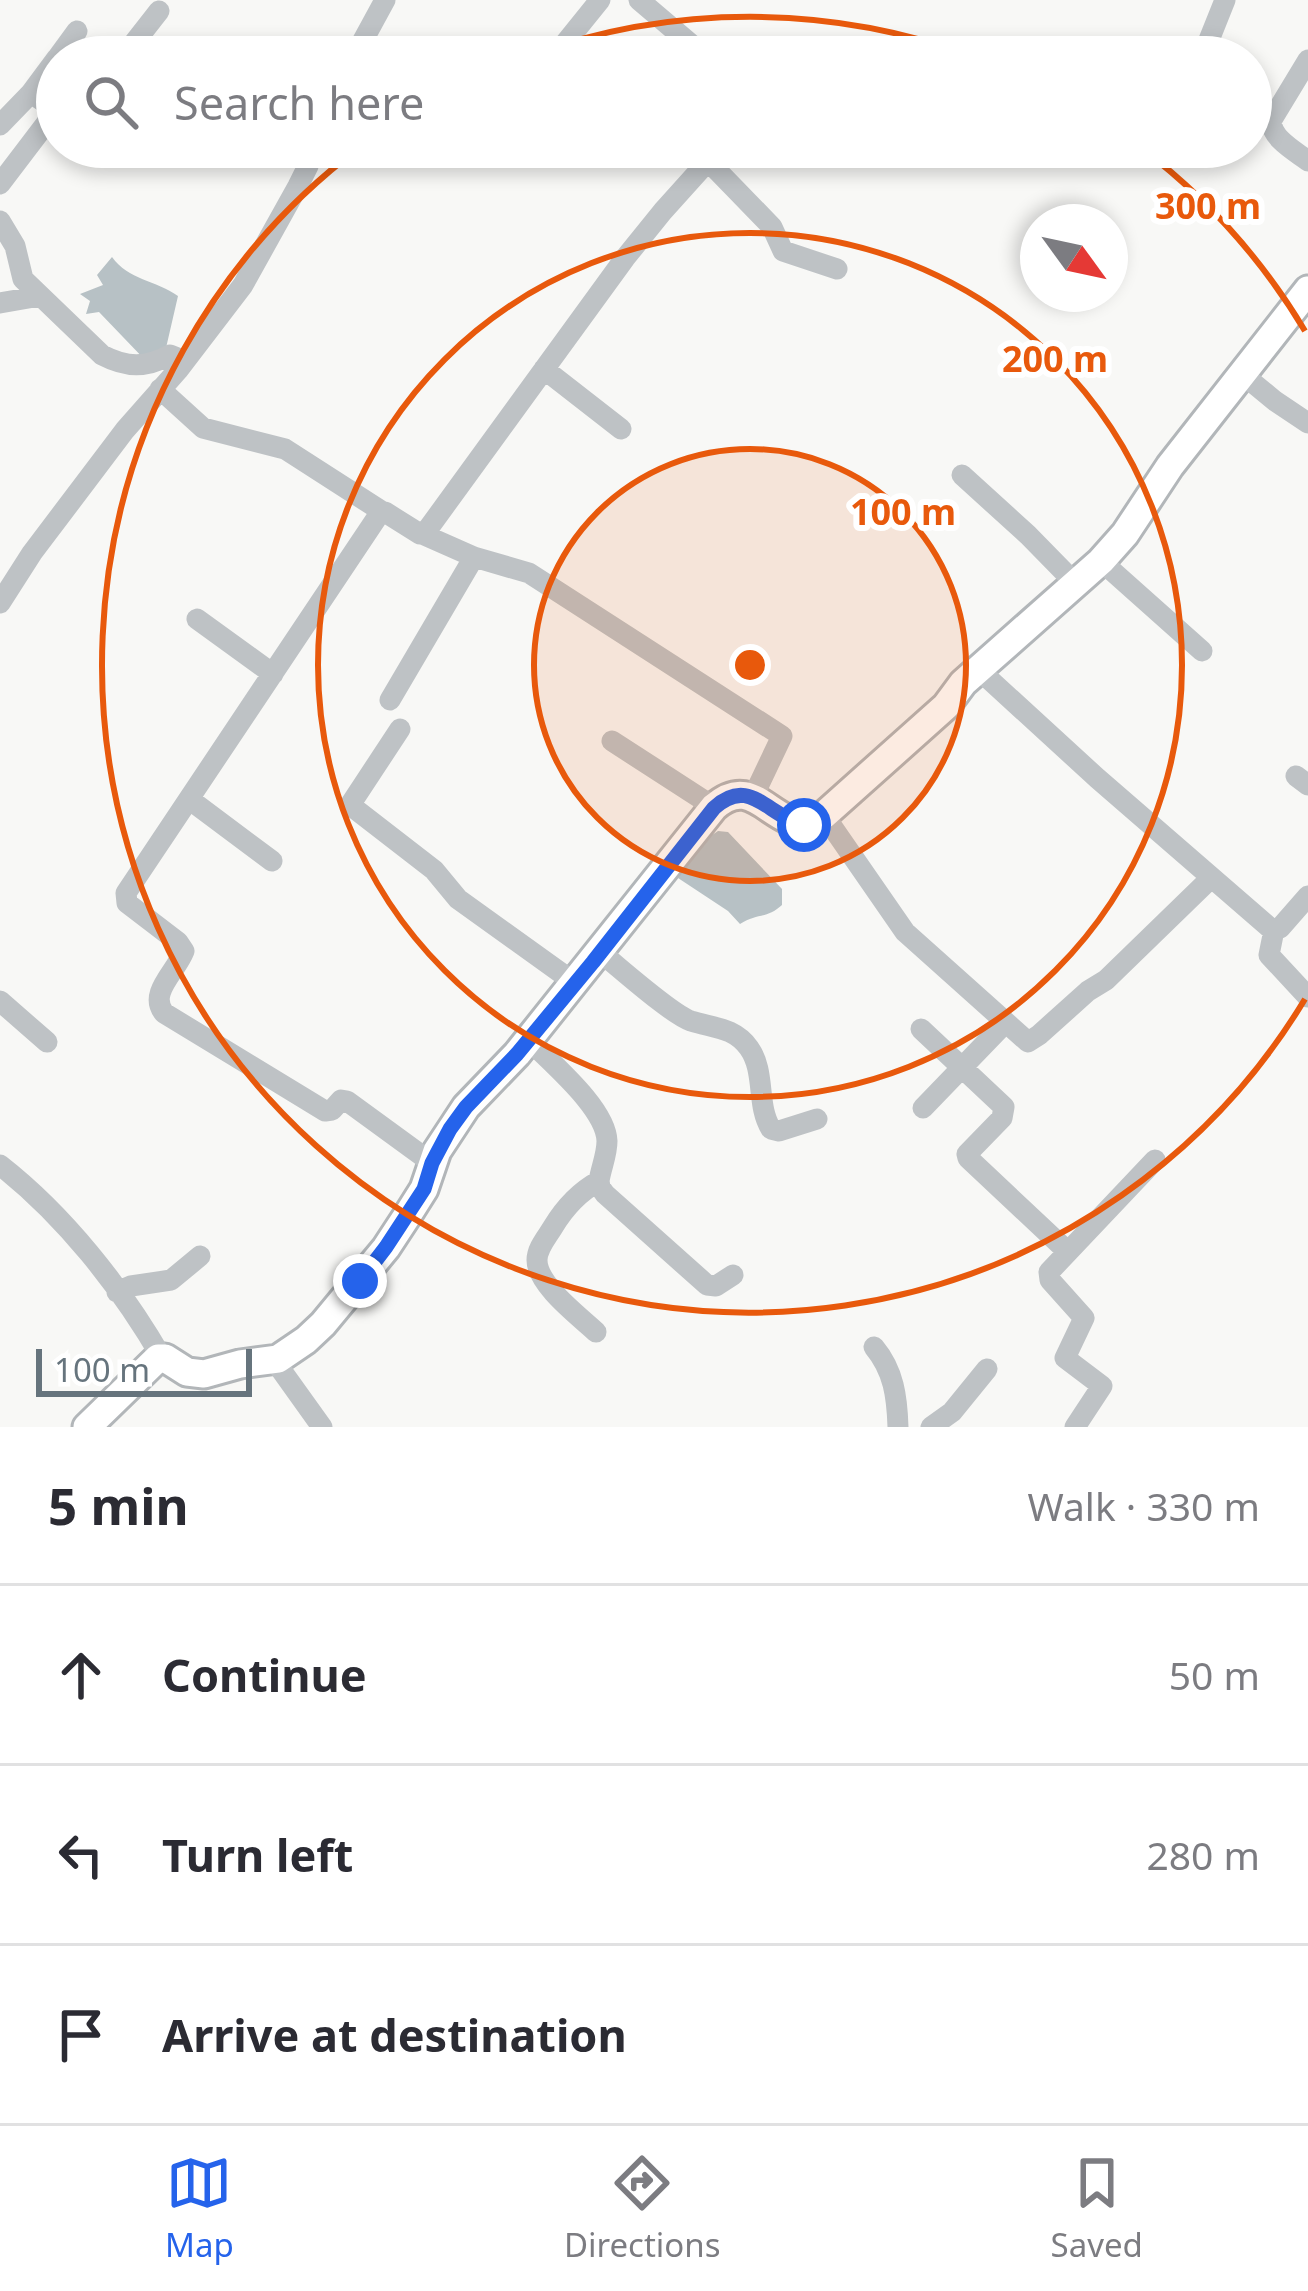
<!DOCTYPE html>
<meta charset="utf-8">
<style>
:root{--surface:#fff;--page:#f2f2f3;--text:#2b2b33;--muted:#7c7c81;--line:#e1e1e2;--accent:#2563eb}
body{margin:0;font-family:"Noto Sans",sans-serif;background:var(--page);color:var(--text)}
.compass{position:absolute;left:1020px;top:204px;width:108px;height:108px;border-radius:50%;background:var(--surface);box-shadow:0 6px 18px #0003;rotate:123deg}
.scale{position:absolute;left:36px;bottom:30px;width:216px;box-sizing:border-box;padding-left:12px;border:6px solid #66747d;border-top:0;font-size:33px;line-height:42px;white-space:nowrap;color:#66747d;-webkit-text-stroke:9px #fff;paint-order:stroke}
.stop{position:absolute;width:36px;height:36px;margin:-27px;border:9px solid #2563eb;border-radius:50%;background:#fff}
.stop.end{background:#2563eb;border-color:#fff;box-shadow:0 3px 12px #0008}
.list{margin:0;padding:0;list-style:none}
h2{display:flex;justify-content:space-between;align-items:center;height:156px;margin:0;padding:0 48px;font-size:51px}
h2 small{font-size:39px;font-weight:400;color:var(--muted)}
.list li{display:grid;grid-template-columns:78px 1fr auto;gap:36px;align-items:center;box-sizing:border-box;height:180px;padding:0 48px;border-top:3px solid var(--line)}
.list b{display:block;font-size:45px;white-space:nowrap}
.list em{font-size:39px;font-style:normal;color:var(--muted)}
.icon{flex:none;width:66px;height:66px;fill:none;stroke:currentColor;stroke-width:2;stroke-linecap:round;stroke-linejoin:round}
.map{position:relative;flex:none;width:1308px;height:1427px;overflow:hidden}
.search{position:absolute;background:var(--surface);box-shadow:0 6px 18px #0003;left:36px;right:36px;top:36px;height:132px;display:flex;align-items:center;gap:30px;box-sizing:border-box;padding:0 42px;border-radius:66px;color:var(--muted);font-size:45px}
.sheet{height:696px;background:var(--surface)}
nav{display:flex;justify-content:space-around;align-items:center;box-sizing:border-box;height:168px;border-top:3px solid var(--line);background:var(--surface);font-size:33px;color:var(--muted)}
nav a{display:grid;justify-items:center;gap:6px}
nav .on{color:var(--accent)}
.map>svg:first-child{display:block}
.water{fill:#b7c1c5}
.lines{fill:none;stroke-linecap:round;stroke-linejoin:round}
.major-casing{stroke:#b2b6b9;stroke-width:33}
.minor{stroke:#bec2c5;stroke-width:21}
.major{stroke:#fff;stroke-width:27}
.route{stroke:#2563eb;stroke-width:15}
.ring{fill:none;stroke:#e8590c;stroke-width:6}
.centre{fill:#e8590c;stroke:#fff;stroke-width:6}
.ring-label{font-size:36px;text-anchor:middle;font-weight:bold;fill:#e8590c;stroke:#fff;stroke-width:12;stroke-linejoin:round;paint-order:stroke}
</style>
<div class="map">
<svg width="1308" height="1427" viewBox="0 0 1308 1427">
<rect width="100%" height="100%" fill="#f8f8f6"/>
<!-- water -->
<path class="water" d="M 112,257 C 128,280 156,280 178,296 L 166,348 L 147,362 L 99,312 L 86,314 L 90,301 L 80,294 L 103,285 L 97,275 Z
M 718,831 L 728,832 L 782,889 L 782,905 C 767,919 757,913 740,924 L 728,911 L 678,878 L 703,841 Z"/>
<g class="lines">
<!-- major casing -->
<g class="major-casing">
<path id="major" d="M 87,1427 L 158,1358 L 165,1358 L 187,1372 L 204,1374 L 240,1364 L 278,1359 L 306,1340 L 323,1324 L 386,1248 L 407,1216 L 424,1189 L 437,1151 L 466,1107 L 517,1054 L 714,807 C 754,772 769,826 811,824 L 824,815 L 946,706 L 963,683 L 1101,561 L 1125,534 L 1170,466 L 1308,290"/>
</g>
<!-- minor -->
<path class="minor" d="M 639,0 L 706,57
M 1205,50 L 1225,0
M 58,57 L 77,31
M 123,57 L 159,11
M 354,57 L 385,0
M 554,57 L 600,0
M 1308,60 L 1271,121 C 1272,139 1295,151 1308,161
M 0,125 L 31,93 L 57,58
M 0,184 L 54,113 L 53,108 L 31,93
M 0,221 L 15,246 L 23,279 L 102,355 C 127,368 146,368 170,355 L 185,361
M 0,303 L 40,296
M 544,369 L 621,429
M 1241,373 L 1275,401 L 1308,423
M 160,389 L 203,428 L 285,449 L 383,512
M 962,475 L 1028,535 L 1075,583
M 422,534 L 474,557 L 529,573 L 782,736 L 753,797
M 1101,561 L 1202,651
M 0,603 L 32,553 L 125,430 L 178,370 L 243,285 L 298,186 L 308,166 L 311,147
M 197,619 L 273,674
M 978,669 L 1097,778 L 1270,928 L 1274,930 L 1280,928 L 1308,896
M 390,700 L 474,557
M 400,729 L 350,805 L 434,870 L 458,899 L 575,983
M 612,741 L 714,807
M 1296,776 L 1308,785
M 189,799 L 272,861
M 824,815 L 905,932 L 1028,1042 L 1039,1035 L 1088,991 L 1106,980 L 1211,878
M 1274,930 L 1269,955 L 1308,997
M 600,952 C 620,968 671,1014 691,1021 C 713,1028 734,1027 749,1048 C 766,1072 756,1105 771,1129 L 779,1131 L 817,1119
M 0,1001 L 47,1042
M 921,1029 L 1004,1107 L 1002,1118 L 967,1154 L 968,1158 L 1067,1251
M 529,1040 C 551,1063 606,1108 607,1141 C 607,1155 601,1168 599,1181 L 600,1187 L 605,1194 L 707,1285 L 716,1286 L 733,1275
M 923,1108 L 1005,1023
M 432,1163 L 347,1101 L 341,1100 L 332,1110 L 325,1111 L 164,1013 C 148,993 176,972 184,951 L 178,942 L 127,903 L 126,893 L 380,513 L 385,512 L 420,534 L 425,533 L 625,258 L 663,211 L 708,161 L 772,227 L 783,251 L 837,269
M 0,1165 C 64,1215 121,1287 162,1358
M 117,1292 L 131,1286 L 171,1280 L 200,1256
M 596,1332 C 579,1316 537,1285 537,1260 C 537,1248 547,1237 553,1227 C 565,1207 579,1192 599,1181
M 874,1347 C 894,1371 897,1397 898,1427
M 274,1360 L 322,1427
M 931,1427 L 952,1412 L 987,1369
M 1075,1427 L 1102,1386 L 1065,1358 L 1084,1318 L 1050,1280 L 1049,1272 L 1155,1160"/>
<!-- major -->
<use href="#major" class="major"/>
</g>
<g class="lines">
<!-- route -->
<path class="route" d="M 360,1281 L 386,1247 L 424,1189 L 432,1163 L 450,1129 L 466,1107 L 517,1054 L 593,962 L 714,808 C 750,775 767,816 804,825"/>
</g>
<!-- distance rings -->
<circle cx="750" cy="665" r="216" fill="#e8590c" fill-opacity=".12"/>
<g class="ring">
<circle cx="750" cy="665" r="216"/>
<circle cx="750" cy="665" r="432"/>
<path d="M1305 999A648 648 0 1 1 360 147M528 56A648 648 0 0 1 972 56M1140 147A648 648 0 0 1 1305 331"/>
</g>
<circle cx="750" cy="665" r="18" class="centre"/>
<g class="ring-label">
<text x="1208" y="219">300 m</text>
<text x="1055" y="372">200 m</text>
<text x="903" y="525">100 m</text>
</g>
</svg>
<svg class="compass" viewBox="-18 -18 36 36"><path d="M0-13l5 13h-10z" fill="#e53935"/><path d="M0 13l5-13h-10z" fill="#7c7c81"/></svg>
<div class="scale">100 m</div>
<div class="stop" style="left:804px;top:825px"></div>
<div class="stop end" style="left:360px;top:1281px"></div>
<div class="search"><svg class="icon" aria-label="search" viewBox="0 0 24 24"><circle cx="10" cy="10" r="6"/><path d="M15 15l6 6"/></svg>Search here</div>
</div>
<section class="sheet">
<h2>5 min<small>Walk · 330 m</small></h2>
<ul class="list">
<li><svg class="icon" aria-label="ahead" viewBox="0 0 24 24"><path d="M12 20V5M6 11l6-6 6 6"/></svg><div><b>Continue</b></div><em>50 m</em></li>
<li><svg class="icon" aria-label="left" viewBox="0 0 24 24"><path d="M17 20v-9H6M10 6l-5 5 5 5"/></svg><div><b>Turn left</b></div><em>280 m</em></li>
<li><svg class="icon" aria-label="arrive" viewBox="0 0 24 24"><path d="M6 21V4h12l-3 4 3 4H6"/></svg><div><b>Arrive at destination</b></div></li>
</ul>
</section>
<nav>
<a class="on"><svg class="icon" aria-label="map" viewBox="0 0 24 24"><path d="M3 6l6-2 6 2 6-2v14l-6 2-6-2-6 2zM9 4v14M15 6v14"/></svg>Map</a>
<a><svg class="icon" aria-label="directions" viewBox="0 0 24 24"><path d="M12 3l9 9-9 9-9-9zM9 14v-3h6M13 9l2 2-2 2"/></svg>Directions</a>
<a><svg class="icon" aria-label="saved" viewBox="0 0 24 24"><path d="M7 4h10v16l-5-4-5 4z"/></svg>Saved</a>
</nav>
